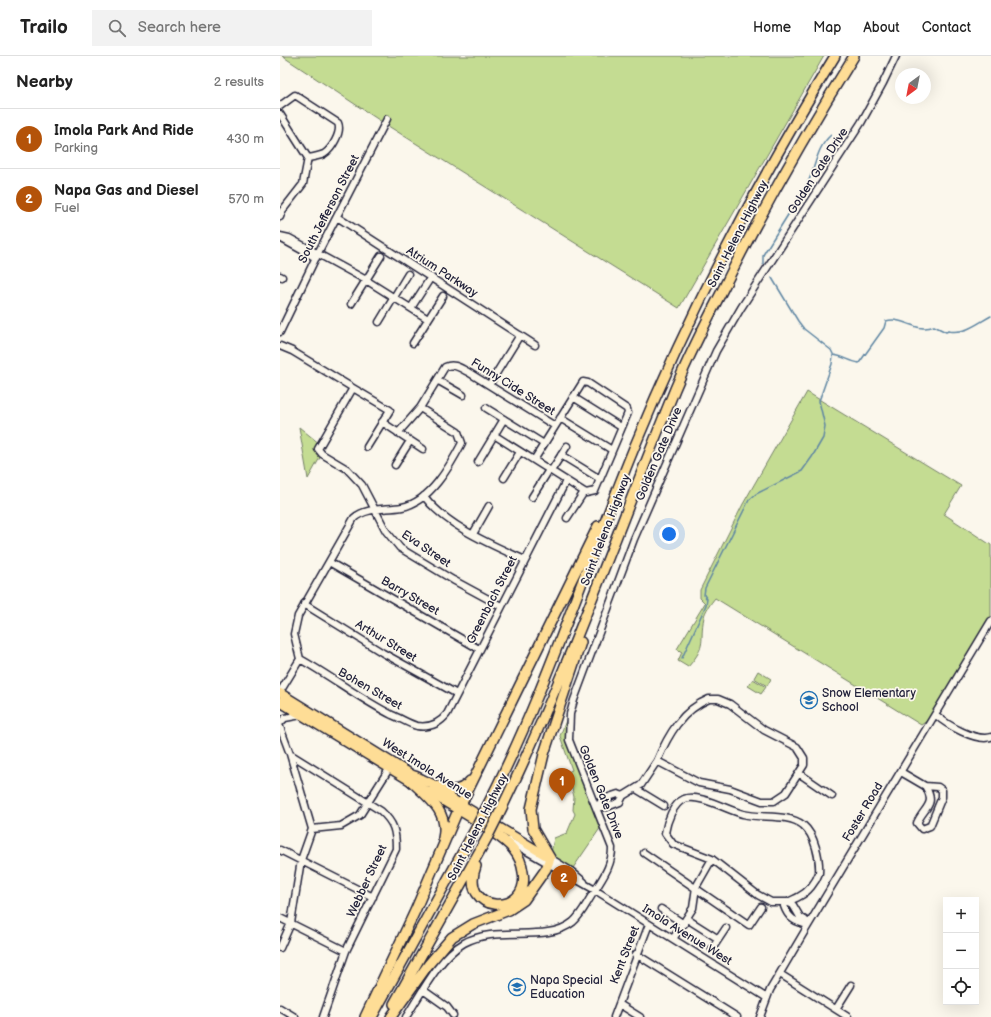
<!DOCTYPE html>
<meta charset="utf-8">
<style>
:root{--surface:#fff;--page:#f2f2f2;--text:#222;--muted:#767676;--line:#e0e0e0;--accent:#b45309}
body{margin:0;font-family:"Balsamiq Sans",sans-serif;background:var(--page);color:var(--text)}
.controls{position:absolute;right:12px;bottom:12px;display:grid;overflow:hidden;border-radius:0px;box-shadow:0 4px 16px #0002}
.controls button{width:36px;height:36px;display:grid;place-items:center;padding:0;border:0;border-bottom:1px solid var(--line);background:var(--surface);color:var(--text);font:20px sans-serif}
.compass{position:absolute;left:615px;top:12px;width:36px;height:36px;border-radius:50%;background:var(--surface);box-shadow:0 4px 16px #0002;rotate:212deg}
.you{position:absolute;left:389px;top:478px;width:14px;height:14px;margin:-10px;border:3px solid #fff;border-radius:50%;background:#1a73e8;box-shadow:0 0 0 6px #1a73e833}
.badge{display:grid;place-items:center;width:26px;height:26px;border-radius:50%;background:var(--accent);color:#fff;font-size:13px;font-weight:700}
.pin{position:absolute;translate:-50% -33px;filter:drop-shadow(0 1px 2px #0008)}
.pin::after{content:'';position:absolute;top:21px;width:14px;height:12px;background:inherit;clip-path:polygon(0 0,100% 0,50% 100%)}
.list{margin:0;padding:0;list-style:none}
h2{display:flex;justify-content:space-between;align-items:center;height:52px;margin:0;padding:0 16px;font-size:17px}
h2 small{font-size:13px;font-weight:400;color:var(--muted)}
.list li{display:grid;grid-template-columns:26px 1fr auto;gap:12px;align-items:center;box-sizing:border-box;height:60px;padding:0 16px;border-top:1px solid var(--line)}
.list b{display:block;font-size:15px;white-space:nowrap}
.list p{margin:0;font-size:13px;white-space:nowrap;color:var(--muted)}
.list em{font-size:13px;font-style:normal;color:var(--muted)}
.icon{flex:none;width:22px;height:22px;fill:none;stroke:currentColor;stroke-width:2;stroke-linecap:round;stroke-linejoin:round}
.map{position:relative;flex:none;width:711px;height:961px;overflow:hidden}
header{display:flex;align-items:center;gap:24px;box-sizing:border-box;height:56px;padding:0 20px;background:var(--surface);border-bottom:1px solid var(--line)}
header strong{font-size:19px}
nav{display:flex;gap:22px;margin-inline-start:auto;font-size:14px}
.search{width:280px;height:36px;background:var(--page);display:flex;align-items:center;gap:10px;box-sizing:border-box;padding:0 14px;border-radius:0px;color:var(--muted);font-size:15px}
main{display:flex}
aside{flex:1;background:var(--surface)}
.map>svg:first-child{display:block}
.green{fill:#c4dc92;stroke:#737f66}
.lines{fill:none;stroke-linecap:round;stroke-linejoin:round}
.stream{stroke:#5f86a3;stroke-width:1.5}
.minor-casing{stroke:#22223b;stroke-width:9}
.major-casing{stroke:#22223b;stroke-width:11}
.highway-casing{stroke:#22223b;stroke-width:12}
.minor{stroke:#fbf7ec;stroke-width:6}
.major{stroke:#fedd96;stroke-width:8}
.highway{stroke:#fedd96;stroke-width:9}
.highway-bridge-casing{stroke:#22223b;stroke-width:12;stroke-linecap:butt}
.highway-bridge{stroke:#fedd96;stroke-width:9}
.labels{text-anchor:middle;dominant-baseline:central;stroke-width:3.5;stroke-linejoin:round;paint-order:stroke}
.street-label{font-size:12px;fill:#22223b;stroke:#fbf7ec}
.poi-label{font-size:12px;fill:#22223b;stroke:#fbf7ec;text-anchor:start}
</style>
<header>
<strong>Trailo</strong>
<div class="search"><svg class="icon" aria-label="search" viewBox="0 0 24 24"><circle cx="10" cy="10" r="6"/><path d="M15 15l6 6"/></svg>Search here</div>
<nav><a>Home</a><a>Map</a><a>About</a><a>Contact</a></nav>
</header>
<main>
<aside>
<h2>Nearby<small>2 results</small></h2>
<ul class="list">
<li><span class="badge">1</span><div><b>Imola Park And Ride</b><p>Parking</p></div><em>430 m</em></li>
<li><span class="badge">2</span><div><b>Napa Gas and Diesel</b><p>Fuel</p></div><em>570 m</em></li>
</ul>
</aside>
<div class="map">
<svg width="711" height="961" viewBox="0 0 711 961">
<rect width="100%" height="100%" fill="#fbf7ec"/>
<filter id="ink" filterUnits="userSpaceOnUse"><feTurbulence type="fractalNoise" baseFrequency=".025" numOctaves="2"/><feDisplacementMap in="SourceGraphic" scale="8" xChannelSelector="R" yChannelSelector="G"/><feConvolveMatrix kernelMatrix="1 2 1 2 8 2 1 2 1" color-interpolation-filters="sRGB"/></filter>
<g filter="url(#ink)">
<!-- green -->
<path class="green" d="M 2,0 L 544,0 L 399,252 L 105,68 Z
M 527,336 L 681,430 L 664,458 L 711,489 L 711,565 L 656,659 L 641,669 L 435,542 C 431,547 425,555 424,561 C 419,586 428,588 408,611 L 398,605 L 402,596 L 397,593 L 425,547 L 420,542 L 420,534 L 463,448 Z
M 19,371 L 40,388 L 42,398 L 28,423 Z
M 478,615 L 491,623 L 487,630 L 474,622 Z
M 473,623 L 486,631 L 481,638 L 468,630 Z
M 294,644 L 289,684 L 323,768 L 291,815 L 270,802 L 274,782 L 287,777 L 295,758 L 293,754 L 294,741 L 288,716 L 292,714 L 280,680 Z"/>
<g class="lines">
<!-- stream -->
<path class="stream" d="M 483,208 L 483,199 L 486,194 L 526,130 C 536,113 535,93 551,79
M 492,222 L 518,265 L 524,273 L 551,294 L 553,298
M 402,602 L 426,549 L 427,543 L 424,539 L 425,532 L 469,444 L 476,438 L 522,415 L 532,401 L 543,382 L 545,370 L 539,345 L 552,308 L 553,299 C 563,300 569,305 579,307 L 604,272 L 606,265 C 624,260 637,278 654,270 L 666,276 L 668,275 C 686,278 696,268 711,260"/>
<!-- minor casing -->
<g class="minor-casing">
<path id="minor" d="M 0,50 L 15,39 L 58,67 C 62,76 52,93 44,98 C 39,100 34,101 28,102
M 0,58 L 28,102
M 0,161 L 2,155 L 23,128 L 28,102
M 57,161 L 255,289
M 0,180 L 9,182 L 86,224 L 148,263
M 0,182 L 36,202
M 0,220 L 2,221
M 71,248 L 101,200
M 131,252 L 151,221
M 99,266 L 128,218
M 0,276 L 38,197 L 107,63
M 133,287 L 163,240
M 0,290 L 12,295 L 73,332 L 38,393 L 42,398 L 67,413 L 82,429 L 106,475 L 120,492 L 173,524 L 221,550
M 157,324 L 183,339
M 209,329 L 240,279
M 73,332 L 110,354 L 87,391
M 293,341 L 341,371
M 206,352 L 264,388
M 280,362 L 332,394
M 102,366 L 143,393
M 118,377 L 140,352 L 165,311 C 174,307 180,312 188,316 L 275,370
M 214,379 L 306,437 L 315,435 L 348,357 L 347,353 L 308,327 L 303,326 L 254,404
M 281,399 L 320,423
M 198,406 L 224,363
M 115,409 L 130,385
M 271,415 L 287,390
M 224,422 L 240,396
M 144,440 C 166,470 212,489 245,504
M 252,441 L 269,414
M 287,462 L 304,436
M 193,478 L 209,450
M 49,506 L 199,593
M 24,548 L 103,597 L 177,638
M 20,603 C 51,620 80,643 112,659 C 120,662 129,668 137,670 C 150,672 160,667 167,658 L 286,425
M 0,636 L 20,603 L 14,578 L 18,560 L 74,462 C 87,451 105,454 122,451 C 150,446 170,410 182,387 L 178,376 L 140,352
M 429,643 L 438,643 L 450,648 L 484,674 L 517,691 L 524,702 L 524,709 L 506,737 L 494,745 L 482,745 L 450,733 L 419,727 L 377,705 C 388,679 402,654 429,643 Z
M 656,659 C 667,669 696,686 711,681
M 0,667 L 5,662 L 21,659
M 0,671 L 10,698 L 32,773 L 21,804 L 11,867 L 0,892
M 10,698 L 101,755 C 114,767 116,775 116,793 L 66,895 L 43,961
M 621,716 L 645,730 L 658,731 L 662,734 L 662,741 L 650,770 L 642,773 L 637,767 C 644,751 657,749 645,730
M 520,718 L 552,740
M 356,733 L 384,750
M 317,751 L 327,751 L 340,746 L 343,740 L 361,729 L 377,705
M 317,751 L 323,743 L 338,738 L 343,740
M 32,773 L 61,770 L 80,759 L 109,713
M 229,785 L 315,834 L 487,942
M 0,794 L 93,841
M 364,797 L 469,869 L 481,851
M 270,802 L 291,815 L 304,826
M 381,853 L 404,868
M 0,862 L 66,895
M 407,863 L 437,882
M 528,869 L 525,864 L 520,861 L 513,849 L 507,846 L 491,846 L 478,839 L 432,803 L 393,788 L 385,777 C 387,765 393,748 404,743 C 419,737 449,755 463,758 C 482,763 507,757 523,769 C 535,779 540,803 539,817 C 536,826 528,836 520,840 C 514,844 508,844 504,850 C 508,862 515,866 528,869
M 393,883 L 413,852 L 416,831 L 432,803
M 432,893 L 446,872
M 356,898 L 457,961
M 500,918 L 568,961
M 143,934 L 167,951 L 173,959
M 339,948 L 360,961
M 0,952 L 15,961
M 556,953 L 571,929
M 126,961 C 141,938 159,901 184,887 C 217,868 266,888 293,866 C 302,858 307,846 314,836 C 323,821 332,810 332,792 L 289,684 L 290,658 L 294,644 L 354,483 L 436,295 L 461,252 L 581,67 L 603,27 L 616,0
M 334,961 L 369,868
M 480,961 L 490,934 L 526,873 L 711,565"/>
</g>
<!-- major casing -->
<g class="major-casing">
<path id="major" d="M 0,637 L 139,723
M 0,646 L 203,769
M 154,732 L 270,802"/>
</g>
<!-- highway casing -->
<g class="highway-casing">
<path id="highway" d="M 135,720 C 153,728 175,744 190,725
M 132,726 C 149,742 169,756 163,782
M 204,756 C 265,639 304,514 354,392 C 410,256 478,125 555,0
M 216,764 C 285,624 336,477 395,333 C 409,300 425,268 441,237 C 481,156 526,77 574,0
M 196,810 C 178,858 251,862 243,816 C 242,808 239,800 233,793 C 226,784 213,777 204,770
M 114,948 L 208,780
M 85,961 L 135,855 L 176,759 L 318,470
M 92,961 L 196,772
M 111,961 L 148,909 L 172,881 L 193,868 L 229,854 L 244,844 L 266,813 L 270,802 L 253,773 L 251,753 L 264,698 L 301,586"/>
</g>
<!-- minor -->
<use href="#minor" class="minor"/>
<!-- major -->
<use href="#major" class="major"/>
<!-- highway -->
<use href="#highway" class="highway"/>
<!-- highway-bridge casing -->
<g class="highway-bridge-casing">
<path id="highway-bridge" d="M 196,772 L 204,756
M 208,780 L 216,764"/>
</g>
<!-- highway-bridge -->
<use href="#highway-bridge" class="highway-bridge"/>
</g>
</g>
<!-- icons -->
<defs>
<g id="school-ring" transform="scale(0.9)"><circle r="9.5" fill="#fbf7ec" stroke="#1f6fb2" stroke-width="1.5"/><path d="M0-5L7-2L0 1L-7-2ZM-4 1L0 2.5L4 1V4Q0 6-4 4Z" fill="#1f6fb2"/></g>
</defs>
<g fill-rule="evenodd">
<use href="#school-ring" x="529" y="644"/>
<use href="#school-ring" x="237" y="931"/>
</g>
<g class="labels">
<!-- street labels -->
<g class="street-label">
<text transform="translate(538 115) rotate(-57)">Golden Gate Drive</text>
<text transform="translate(49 153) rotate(-63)">South Jefferson Street</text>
<text transform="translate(458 178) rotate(-63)">Saint Helena Highway</text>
<text transform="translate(162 216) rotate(33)">Atrium Parkway</text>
<text transform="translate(233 331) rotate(32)">Funny Cide Street</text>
<text transform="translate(379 398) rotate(-67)">Golden Gate Drive</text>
<text transform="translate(326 474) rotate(-69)">Saint Helena Highway</text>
<text transform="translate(146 493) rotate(34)">Eva Street</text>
<text transform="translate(130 540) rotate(30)">Barry Street</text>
<text transform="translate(212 544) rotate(-63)">Greenbach Street</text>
<text transform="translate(106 585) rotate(31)">Arthur Street</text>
<text transform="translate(90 633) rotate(30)">Bohen Street</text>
<text transform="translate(147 713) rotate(32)">West Imola Avenue</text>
<text transform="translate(321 736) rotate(68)">Golden Gate Drive</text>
<text transform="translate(583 756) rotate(-59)">Foster Road</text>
<text transform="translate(198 771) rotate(-63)">Saint Helena Highway</text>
<text transform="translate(87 825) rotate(-65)">Webber Street</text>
<text transform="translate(407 879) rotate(32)">Imola Avenue West</text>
<text transform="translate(345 899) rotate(-69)">Kent Street</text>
</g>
<!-- poi labels -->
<g class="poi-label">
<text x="542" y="637">Snow Elementary<tspan x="542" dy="14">School</tspan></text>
<text x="250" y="924">Napa Special<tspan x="250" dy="14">Education</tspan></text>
</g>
</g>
</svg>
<div class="controls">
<button>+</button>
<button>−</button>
<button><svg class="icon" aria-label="locate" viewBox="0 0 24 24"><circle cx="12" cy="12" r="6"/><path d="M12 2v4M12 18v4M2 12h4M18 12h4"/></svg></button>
</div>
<svg class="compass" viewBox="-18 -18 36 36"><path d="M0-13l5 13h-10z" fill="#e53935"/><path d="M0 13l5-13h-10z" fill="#767676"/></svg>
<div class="you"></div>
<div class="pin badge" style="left:282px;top:745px">1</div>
<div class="pin badge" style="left:284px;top:842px">2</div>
</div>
</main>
